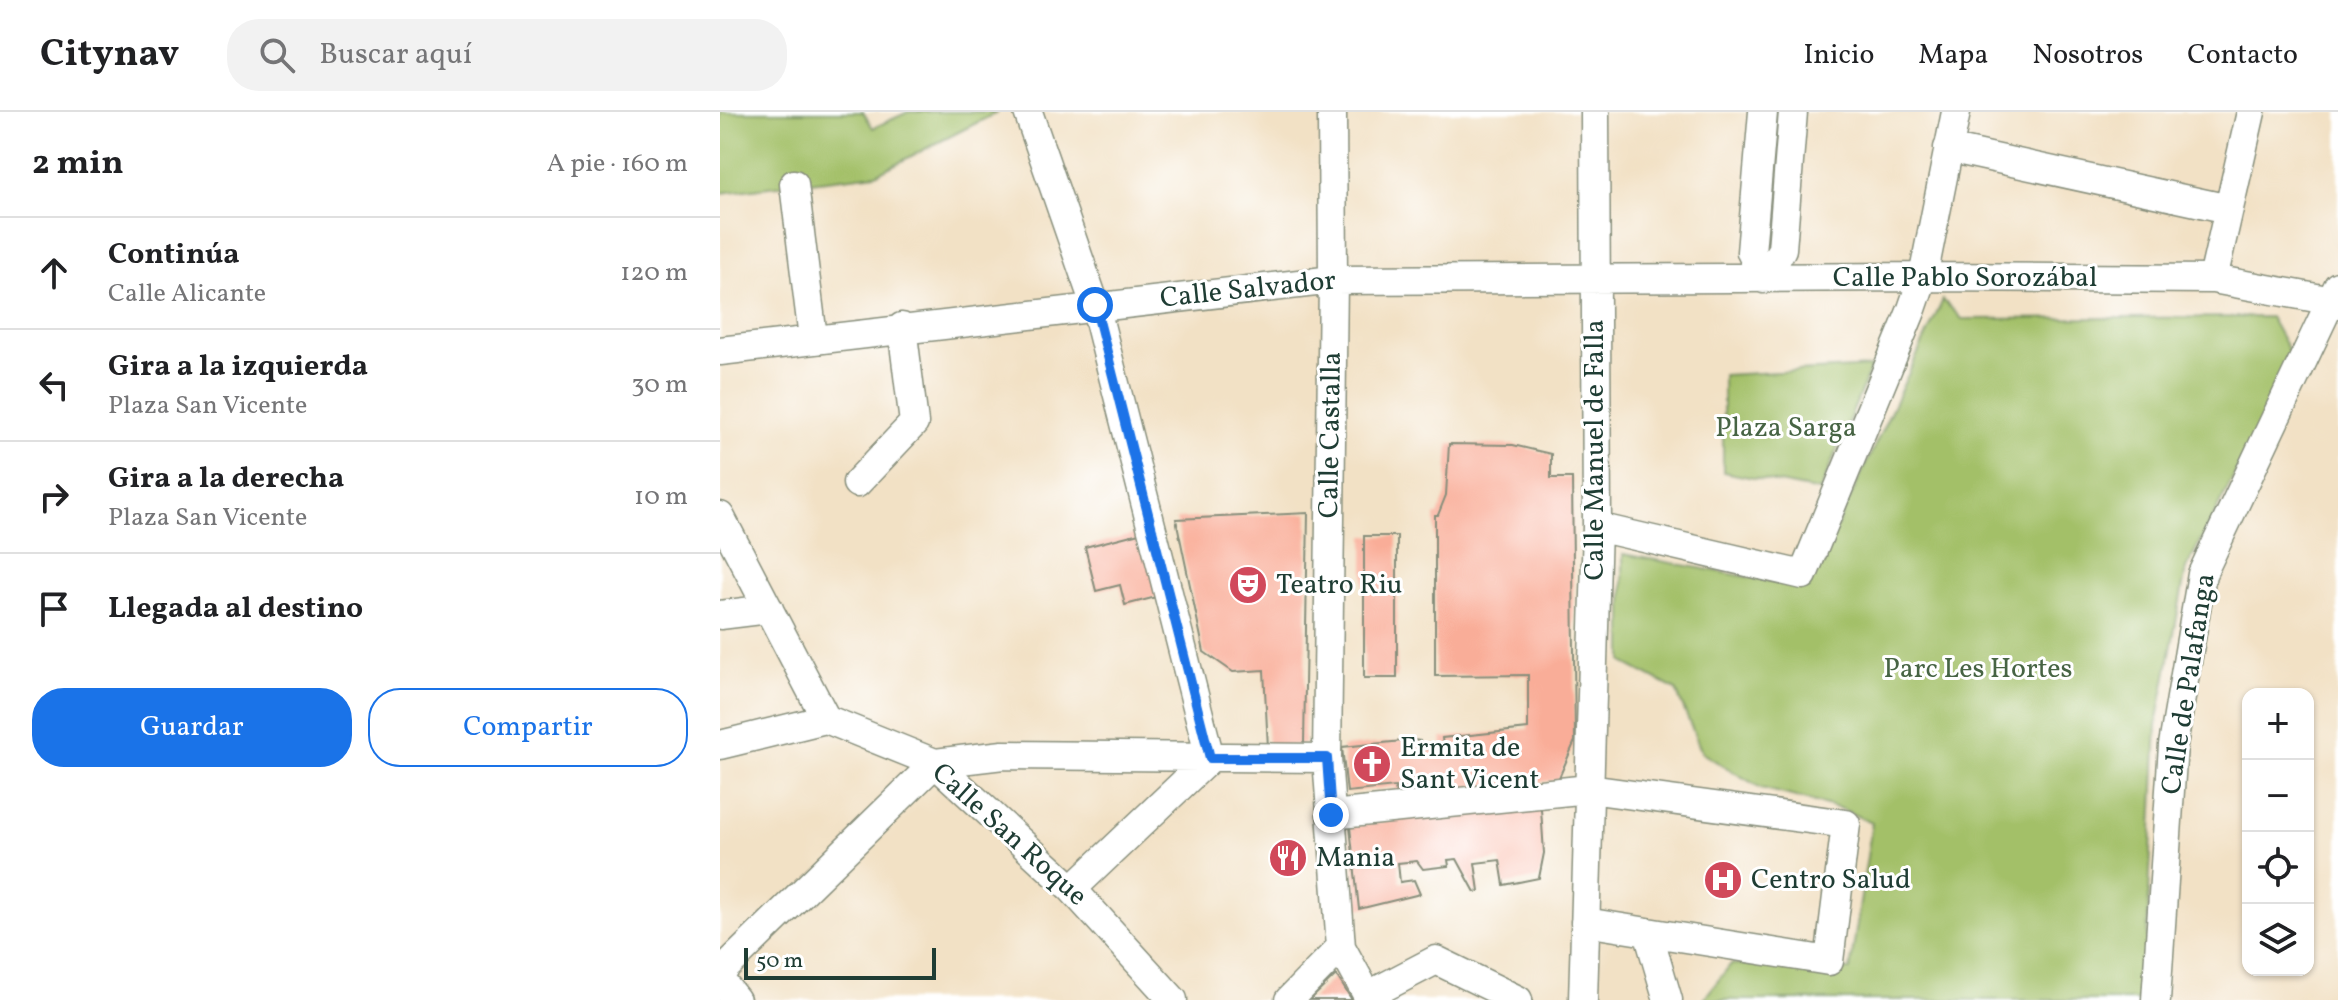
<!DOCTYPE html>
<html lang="es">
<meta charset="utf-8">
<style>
:root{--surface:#fff;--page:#f2f2f2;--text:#202124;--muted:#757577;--line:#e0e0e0;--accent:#1a73e8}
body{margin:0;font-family:Vollkorn,serif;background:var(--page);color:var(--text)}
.controls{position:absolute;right:24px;bottom:24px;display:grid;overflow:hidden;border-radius:16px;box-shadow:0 2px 6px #0004}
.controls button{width:72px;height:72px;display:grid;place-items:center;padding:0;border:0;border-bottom:2px solid var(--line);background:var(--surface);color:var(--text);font:40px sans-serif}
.scale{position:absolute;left:24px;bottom:20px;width:192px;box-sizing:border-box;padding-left:8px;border:4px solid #1f3d34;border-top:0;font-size:22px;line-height:28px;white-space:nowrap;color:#1f3d34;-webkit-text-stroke:6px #fff;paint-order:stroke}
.stop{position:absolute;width:24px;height:24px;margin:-18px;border:6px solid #1a73e8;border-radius:50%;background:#fff}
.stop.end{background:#1a73e8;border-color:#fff;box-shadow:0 2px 8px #0008}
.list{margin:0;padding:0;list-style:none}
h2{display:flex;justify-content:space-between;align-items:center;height:104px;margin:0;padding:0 32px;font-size:34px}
h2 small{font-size:26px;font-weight:400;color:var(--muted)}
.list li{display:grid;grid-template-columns:52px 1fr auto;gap:24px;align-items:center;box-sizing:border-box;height:112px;padding:0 32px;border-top:2px solid var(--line)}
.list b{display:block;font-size:30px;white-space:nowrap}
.list p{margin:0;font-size:26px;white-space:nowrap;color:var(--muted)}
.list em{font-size:26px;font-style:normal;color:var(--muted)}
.actions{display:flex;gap:16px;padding:24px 32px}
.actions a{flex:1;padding:18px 0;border:2px solid var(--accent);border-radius:32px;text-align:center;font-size:28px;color:var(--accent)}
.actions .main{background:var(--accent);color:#fff}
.icon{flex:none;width:44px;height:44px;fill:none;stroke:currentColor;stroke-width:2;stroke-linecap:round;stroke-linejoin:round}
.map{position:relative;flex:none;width:1618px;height:888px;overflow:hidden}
header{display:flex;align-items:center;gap:48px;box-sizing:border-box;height:112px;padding:0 40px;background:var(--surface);border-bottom:2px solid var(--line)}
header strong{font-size:38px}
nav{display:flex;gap:44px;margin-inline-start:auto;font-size:28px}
.search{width:560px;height:72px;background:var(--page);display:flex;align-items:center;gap:20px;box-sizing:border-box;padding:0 28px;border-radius:32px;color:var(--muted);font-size:30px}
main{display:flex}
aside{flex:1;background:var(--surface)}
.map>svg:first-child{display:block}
.green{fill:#a3c068;stroke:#617e4e;stroke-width:2}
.building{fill:#f9ad98}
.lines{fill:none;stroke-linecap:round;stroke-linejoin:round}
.minor-casing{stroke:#888f7c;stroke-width:31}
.minor{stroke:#fff;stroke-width:28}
.route{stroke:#1a73e8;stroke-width:10}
.labels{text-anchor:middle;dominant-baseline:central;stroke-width:6;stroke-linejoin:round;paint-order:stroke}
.street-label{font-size:28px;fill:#1f3d34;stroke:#fff}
.park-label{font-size:28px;fill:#476444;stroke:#fff}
.poi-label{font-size:28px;fill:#1f3d34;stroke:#fff;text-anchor:start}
</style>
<header>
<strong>Citynav</strong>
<div class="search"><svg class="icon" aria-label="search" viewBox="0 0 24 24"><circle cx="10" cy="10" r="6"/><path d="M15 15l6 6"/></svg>Buscar aquí</div>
<nav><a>Inicio</a><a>Mapa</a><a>Nosotros</a><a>Contacto</a></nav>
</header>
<main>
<aside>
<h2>2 min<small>A pie · 160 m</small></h2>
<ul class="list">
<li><svg class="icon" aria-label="ahead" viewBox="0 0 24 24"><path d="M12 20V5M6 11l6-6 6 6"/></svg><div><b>Continúa</b><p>Calle Alicante</p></div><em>120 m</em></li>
<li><svg class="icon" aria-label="left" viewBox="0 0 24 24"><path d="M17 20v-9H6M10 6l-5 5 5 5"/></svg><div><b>Gira a la izquierda</b><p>Plaza San Vicente</p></div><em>30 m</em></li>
<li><svg class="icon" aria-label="right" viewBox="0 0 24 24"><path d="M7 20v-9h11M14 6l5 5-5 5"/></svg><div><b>Gira a la derecha</b><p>Plaza San Vicente</p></div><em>10 m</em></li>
<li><svg class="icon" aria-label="arrive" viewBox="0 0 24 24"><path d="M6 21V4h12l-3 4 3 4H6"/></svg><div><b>Llegada al destino</b></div></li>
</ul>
<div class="actions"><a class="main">Guardar</a><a>Compartir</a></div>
</aside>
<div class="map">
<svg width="1618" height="888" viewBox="0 0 1618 888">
<rect width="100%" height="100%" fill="#fff"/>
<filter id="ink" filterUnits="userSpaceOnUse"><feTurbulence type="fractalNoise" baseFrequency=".0125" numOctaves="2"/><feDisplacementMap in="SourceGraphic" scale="16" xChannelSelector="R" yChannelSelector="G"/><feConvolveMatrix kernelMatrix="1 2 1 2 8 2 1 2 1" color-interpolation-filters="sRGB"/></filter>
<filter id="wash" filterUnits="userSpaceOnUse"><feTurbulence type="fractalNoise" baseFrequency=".006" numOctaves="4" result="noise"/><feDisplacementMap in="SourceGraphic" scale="32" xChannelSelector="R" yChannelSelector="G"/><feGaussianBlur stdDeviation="1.8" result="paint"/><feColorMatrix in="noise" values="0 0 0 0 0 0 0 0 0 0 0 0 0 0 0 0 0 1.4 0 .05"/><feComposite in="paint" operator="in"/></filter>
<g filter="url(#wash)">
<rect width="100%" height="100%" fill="#f2e1c5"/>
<!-- green -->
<path class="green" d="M 0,0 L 143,0 L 153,16 L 188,0 L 278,0 L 156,62 L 0,81 Z
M 1223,188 L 1242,207 L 1550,205 L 1574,248 L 1466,457 L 1437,612 L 1424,888 L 983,888 L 1011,852 L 1130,858 L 1152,711 L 1122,697 L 1041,676 L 982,641 L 956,578 L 903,550 L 903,442 L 1088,476 Z
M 1151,255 L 1100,379 L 1003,360 L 1003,263 Z"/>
<g id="blocks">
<!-- building -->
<path class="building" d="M 729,332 L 793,333 L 831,342 L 831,366 L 852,366 L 855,629 L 838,668 L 676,685 L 675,675 L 627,680 L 622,635 L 693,628 L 700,629 L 701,637 L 723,635 L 722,626 L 808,617 L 808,563 L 715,564 L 715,403 L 718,403 L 726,383 Z
M 588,401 L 584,632 L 548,636 L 544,558 L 513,560 L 484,540 L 456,407 Z
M 427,419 L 444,483 L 405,493 L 400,473 L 376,479 L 365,435 Z
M 644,424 L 677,424 L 677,566 L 644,566 Z
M 812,688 L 821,697 L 824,741 L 819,766 L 784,773 L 780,748 L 755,751 L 759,779 L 755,780 L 737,747 L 728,748 L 729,754 L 703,757 L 697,749 L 678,751 L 680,770 L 694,768 L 700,782 L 639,797 L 630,715 Z
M 616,863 L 632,888 L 590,888 Z"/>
</g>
</g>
<g filter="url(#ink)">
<use href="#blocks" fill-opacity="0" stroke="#888f7c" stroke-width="2"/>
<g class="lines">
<!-- minor casing -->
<g class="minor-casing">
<path id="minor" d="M 308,0 L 375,193 L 490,646
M 612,0 L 613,168 L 607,646 L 621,835 L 650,888
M 1043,0 L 1031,140 L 1044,167
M 1228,36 L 1509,97
M 74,72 L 93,226
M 1044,167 L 1062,137 L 1073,0
M 1493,167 L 1531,0
M 0,239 L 613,168 L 1203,165 L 1493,167 L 1618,190
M 137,371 L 194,311 L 182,215
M 0,404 L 106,607
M 877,415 L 1083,463 L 1192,197 L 1203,165 L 1236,0
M 0,503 L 49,497
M 0,633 L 106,607 L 215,651 L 352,777 L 453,888
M 215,651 L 283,643 L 607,646
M 611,703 L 869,677 L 1126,712 L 1109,849 L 865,810
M 352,777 L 490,646
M 928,820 L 948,888
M 0,861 L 215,651
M 0,868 L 16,888
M 647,884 L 716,848 L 798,888
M 569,888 L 621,835
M 863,888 L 877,415 L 875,0
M 1436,888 L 1453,633 L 1482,462 L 1618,174"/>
</g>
<!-- minor -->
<use href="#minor" class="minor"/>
</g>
</g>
<g class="lines" filter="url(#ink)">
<!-- route -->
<path class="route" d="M 375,193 L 490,646 L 607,646 L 611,703"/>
</g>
<!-- icons -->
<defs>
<g id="theatre-disc" transform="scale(2)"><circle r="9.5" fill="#d1495b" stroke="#fff"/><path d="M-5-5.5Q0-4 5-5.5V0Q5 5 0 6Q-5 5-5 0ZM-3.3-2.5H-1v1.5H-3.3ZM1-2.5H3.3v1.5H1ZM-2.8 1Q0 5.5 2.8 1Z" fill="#fff"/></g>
<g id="church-disc" transform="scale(2)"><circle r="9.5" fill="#d1495b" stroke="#fff"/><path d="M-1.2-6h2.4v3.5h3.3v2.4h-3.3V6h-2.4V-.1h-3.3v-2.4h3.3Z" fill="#fff"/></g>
<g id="restaurant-disc" transform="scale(2)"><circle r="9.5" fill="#d1495b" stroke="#fff"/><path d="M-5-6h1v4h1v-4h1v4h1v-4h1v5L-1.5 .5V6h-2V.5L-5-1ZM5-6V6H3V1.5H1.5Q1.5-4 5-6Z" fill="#fff"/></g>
<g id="hospital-disc" transform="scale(2)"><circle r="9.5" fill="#d1495b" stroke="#fff"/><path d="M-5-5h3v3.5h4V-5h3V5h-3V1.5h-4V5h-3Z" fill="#fff"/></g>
</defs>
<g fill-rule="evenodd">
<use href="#theatre-disc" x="528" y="473"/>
<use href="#church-disc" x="652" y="652"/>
<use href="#restaurant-disc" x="568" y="746"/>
<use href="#hospital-disc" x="1003" y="768"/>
</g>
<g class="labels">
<!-- street labels -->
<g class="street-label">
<text x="1245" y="166">Calle Pablo Sorozábal</text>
<text transform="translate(528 178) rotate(-6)">Calle Salvador</text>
<text transform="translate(611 323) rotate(-89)">Calle Castalla</text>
<text transform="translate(875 338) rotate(-90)">Calle Manuel de Falla</text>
<text transform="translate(1469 572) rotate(-81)">Calle de Palafanga</text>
<text transform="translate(289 723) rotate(42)">Calle San Roque</text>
</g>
<!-- park labels -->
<g class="park-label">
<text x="1066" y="316">Plaza Sarga</text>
<text x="1258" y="557">Parc Les Hortes</text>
</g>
<!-- poi labels -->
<g class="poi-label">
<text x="556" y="473">Teatro Riu</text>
<text x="680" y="636">Ermita de<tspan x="680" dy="32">Sant Vicent</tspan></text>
<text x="596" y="746">Mania</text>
<text x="1031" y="768">Centro Salud</text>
</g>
</g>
</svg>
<div class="controls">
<button>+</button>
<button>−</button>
<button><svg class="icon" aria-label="locate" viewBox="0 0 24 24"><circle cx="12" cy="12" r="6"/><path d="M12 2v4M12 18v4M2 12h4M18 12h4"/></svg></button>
<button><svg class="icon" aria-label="layers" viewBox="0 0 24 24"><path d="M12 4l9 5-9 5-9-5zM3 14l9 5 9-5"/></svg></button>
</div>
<div class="scale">50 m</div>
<div class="stop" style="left:375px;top:193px"></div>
<div class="stop end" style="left:611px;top:703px"></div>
</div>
</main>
